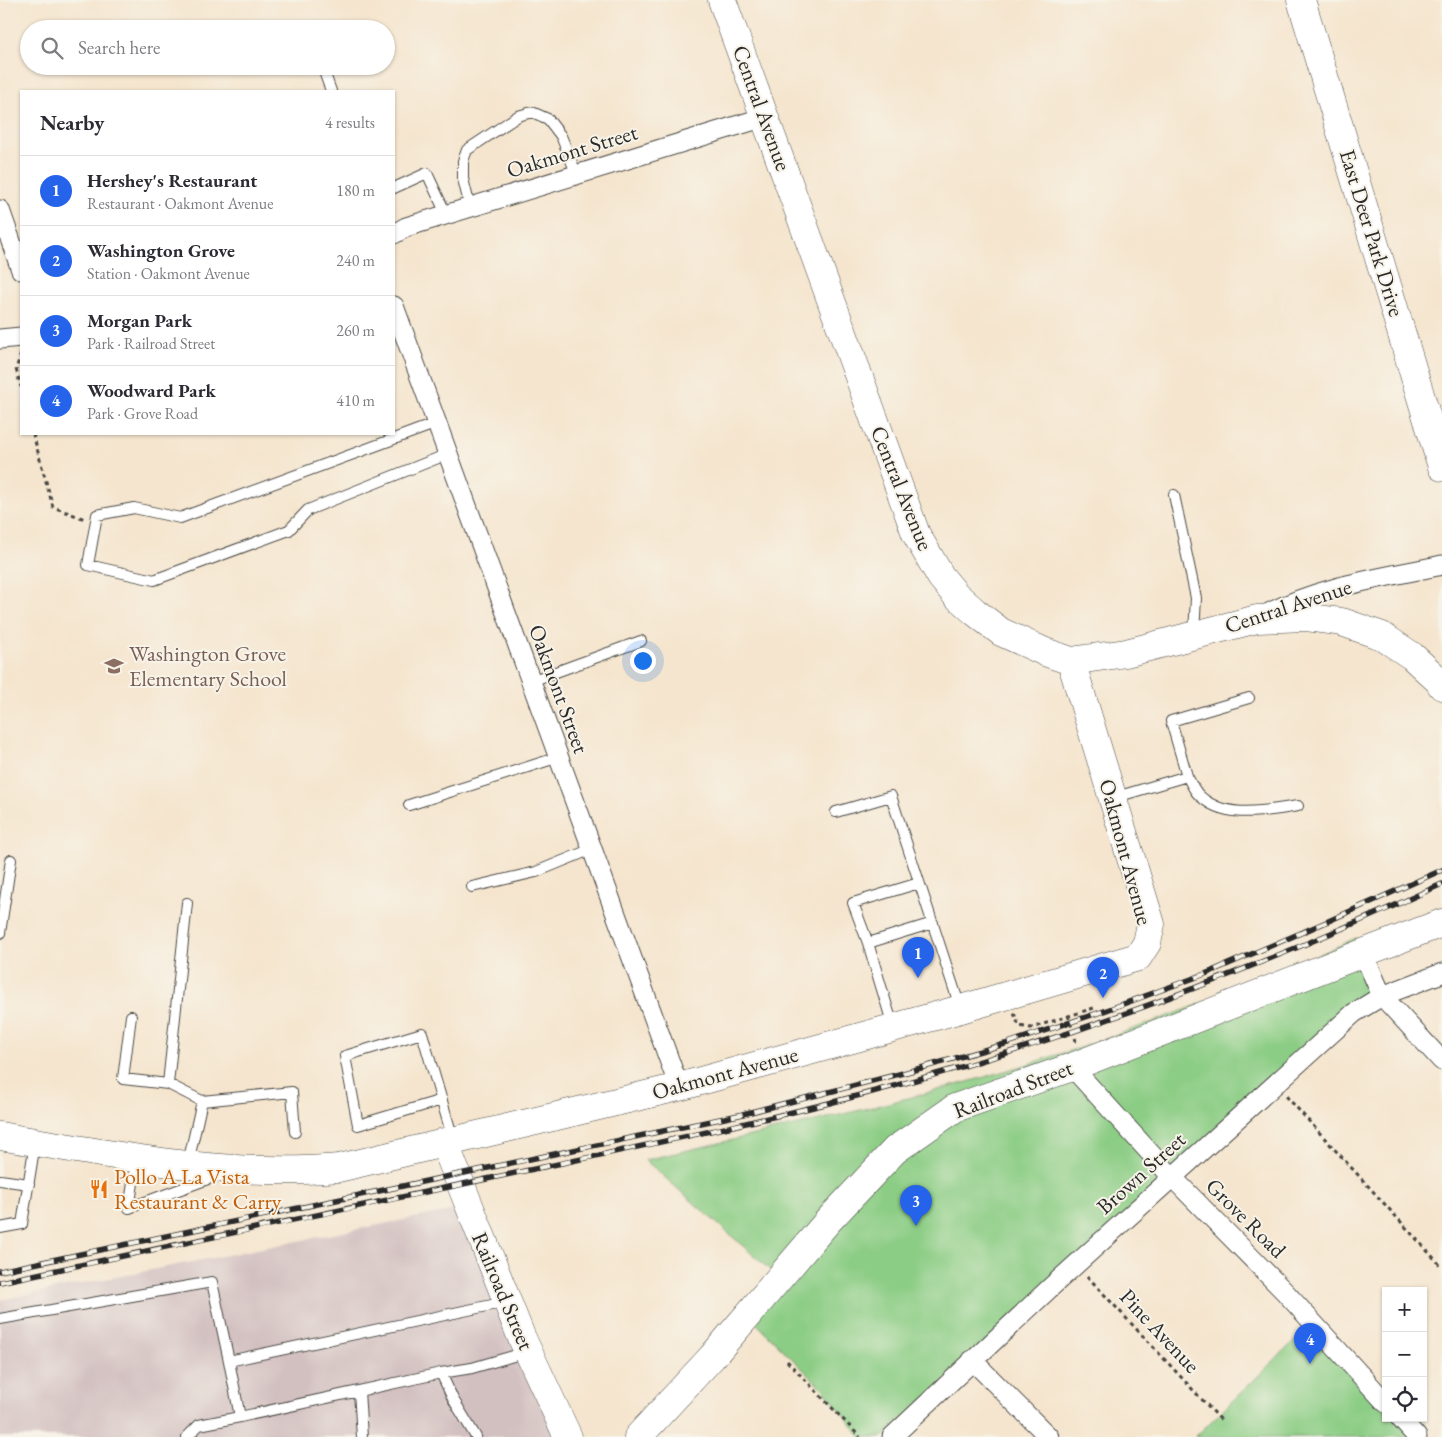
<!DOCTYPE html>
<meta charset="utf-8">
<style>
:root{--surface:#fff;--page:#f2f2f3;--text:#2b2b33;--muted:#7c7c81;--line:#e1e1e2;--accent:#2563eb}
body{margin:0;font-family:"EB Garamond",serif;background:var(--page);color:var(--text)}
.controls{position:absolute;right:15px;bottom:15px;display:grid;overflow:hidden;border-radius:0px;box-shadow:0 1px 4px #0004}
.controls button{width:45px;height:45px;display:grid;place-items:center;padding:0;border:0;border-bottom:1px solid var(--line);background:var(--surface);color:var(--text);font:25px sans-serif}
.you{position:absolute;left:642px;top:660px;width:18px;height:18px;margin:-12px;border:4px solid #fff;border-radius:50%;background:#1a73e8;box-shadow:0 0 0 8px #1a73e833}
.badge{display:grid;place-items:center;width:32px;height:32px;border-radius:50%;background:var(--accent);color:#fff;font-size:16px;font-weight:700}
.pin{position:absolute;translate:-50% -41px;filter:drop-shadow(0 1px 2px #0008)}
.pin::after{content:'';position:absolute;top:26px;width:18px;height:15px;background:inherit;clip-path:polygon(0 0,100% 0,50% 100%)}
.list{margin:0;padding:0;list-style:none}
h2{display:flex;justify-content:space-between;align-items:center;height:65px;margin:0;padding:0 20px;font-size:21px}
h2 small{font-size:16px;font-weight:400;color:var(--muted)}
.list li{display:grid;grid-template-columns:32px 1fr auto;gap:15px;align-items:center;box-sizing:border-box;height:70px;padding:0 20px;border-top:1px solid var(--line)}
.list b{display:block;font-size:19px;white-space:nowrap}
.list p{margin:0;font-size:16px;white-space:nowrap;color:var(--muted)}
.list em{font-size:16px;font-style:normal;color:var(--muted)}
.icon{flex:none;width:28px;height:28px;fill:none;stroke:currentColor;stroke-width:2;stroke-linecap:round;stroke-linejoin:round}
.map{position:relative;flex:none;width:1442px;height:1437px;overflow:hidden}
.search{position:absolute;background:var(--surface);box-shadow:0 1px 4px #0004;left:20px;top:20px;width:375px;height:55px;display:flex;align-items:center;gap:12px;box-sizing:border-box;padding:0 18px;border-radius:28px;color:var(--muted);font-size:19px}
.panel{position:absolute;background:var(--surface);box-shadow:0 1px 4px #0004;left:20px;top:90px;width:375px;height:345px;border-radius:0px}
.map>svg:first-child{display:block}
.industrial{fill:#d2bfc0}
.green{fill:#8ccd85;stroke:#5c7c58}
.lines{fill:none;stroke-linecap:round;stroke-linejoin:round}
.lane-casing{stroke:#494743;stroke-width:12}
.street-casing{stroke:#494743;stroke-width:21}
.secondary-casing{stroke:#494743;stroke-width:29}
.path{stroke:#494743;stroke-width:3;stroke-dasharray:4 4;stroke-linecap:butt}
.lane{stroke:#fff;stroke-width:10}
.street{stroke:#fff;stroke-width:19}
.secondary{stroke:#fff;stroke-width:28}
.rail-casing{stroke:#2b2b2b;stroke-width:5.5}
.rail{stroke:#f7f3e8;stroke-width:4;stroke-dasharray:11;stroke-linecap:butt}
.labels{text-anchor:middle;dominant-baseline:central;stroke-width:4;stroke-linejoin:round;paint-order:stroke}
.street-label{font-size:22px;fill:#2b2b2b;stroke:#f7f3e8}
.education-label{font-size:22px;fill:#785e54;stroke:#f7f3e8;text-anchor:start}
.food-label{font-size:22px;fill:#c56008;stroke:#f7f3e8;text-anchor:start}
</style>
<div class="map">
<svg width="1442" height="1437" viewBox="0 0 1442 1437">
<rect width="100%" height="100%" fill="#f7f3e8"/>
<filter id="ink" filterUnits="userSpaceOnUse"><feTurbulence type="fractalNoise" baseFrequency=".02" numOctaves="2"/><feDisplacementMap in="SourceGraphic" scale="10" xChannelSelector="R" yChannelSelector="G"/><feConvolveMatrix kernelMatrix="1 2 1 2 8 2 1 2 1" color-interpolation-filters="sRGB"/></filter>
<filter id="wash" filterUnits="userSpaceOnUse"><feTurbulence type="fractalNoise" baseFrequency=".0096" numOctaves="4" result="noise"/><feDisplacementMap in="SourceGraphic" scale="20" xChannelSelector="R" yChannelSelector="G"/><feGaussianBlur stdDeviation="1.12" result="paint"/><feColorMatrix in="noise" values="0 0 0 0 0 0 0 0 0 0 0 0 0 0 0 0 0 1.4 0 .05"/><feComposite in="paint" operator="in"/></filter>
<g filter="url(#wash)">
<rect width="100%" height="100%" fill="#f5e5ce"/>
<!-- industrial -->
<path class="industrial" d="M 454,1210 L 568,1437 L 0,1437 L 0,1300 Z"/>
<!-- green -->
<path class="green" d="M 1356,938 L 1374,992 L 883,1437 L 861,1437 L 825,1391 L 753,1320 L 784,1282 L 645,1160 C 775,1130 907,1102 1035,1062 C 1144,1028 1252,986 1356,938 Z
M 1313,1323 L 1386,1404 L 1386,1418 L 1399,1418 L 1415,1437 L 1195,1437 Z"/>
</g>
<g filter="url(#ink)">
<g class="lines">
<!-- lane casing -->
<g class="lane-casing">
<path id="lane" d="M 322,66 L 331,91
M 394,188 L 427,173 L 446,214
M 470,207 L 463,179 L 463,161 L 467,150 L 518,116 L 532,112 L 548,119 L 561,136 L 577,175
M 437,423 L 180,518 L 134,508 L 97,515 L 88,565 L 154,580 L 289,530 L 308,510 L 448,454
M 1174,495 L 1196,598 L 1194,633
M 531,681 L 641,641
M 1187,776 C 1190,781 1193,788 1197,793 C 1222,821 1266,811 1298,806
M 1113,798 L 1187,776 L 1171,721 L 1249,698
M 409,805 L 559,757
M 836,812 L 891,796 L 960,1007
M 919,883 L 853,903 L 868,943 L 933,923
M 472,887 L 536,872 L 592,849
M 0,933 L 11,860
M 868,943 L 893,1026
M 131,1016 L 123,1079 L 168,1084 L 202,1101
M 168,1084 L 187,903
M 442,1100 L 358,1125 L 345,1056 L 422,1033 L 453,1139
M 137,1159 L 129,1208 L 216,1176
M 188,1163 L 202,1101 L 292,1092 L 295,1132
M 0,1180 L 29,1184
M 0,1228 L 22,1224 L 35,1143
M 0,1319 L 212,1282 L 229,1361
M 441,1373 L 453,1399 L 476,1437
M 359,1391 L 362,1437
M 240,1417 L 441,1373 L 472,1368 L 527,1352
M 187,1437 L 199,1425 L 240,1417 L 229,1361 L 506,1302"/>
</g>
<!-- street casing -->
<g class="street-casing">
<path id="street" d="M 0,210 L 21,270
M 394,234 L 406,227 L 765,117
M 394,306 L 679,1087
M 0,339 L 21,337
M 1265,615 C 1319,586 1383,578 1442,565
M 1363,953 L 1382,996 L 1442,1061
M 1072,1067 L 1172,1177 L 1285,1292 L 1386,1403
M 972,1360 L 1049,1437
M 1400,1418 L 1417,1437
M 892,1437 L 1051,1287 L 1354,1013 L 1382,996 L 1442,973"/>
</g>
<!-- secondary casing -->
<g class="secondary-casing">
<path id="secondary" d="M 722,0 L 916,534 L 941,577 L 956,595 L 975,612 L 1001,632 L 1045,652 L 1071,661 L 1126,653 L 1257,619 L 1305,617 L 1342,622 L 1382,636 L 1412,656 L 1438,680 L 1442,686
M 1301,0 L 1442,467
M 0,1136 C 111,1155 226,1178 339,1168 L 679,1087 L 961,1009 L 1138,957 L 1147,943 L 1151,924 L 1071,661
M 444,1142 L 521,1336 L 568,1437
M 638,1437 L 712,1357 L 828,1221 L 895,1150 L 955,1108 L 1072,1067 L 1363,953 L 1442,923"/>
</g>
<!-- path -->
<path class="path" d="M 21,354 L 16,369 L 21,387
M 33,434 L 53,507 L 85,519
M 1014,1013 L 1019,1026 L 1031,1028 L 1097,1007
M 1068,1015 L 1076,1041 L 1079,1040
M 1286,1096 L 1442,1267
M 1087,1276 L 1221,1420
M 787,1361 L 860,1437"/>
<!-- lane -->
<use href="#lane" class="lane"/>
<!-- street -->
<use href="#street" class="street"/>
<!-- secondary -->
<use href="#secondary" class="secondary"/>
<!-- rail casing -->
<g class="rail-casing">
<path id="rail" d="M 0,1271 L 739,1115 L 907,1072 L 1005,1044 L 1104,1011 L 1205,974 L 1324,923 L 1442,870
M 0,1282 C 167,1247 334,1212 501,1176 C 637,1147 772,1120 905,1083 C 1089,1032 1269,964 1442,884"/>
</g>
<!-- rail -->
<use href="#rail" class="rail"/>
</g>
</g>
<!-- icons -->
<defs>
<g id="school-bare" transform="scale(1.5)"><path d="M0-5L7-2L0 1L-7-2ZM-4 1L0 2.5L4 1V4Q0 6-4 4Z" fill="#8d6e63" stroke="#f7f3e8" stroke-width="2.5" paint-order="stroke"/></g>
<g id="restaurant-bare" transform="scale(1.5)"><path d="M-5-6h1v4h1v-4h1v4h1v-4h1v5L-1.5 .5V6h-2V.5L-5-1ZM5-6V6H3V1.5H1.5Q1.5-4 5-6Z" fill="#e8710a" stroke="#f7f3e8" stroke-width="2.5" paint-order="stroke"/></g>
</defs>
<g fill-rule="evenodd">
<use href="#school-bare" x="114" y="666"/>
<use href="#restaurant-bare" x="99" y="1189"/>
</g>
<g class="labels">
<!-- street labels -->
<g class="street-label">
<text transform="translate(762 108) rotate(70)">Central Avenue</text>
<text transform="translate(572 151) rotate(-17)">Oakmont Street</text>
<text transform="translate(1372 233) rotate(73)">East Deer Park Drive</text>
<text transform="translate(902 488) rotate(68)">Central Avenue</text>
<text transform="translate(1288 606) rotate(-18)">Central Avenue</text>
<text transform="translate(559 689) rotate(70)">Oakmont Street</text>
<text transform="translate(1126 852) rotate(75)">Oakmont Avenue</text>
<text transform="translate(725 1073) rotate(-15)">Oakmont Avenue</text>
<text transform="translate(1013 1089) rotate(-21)">Railroad Street</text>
<text transform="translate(1141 1173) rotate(-42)">Brown Street</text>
<text transform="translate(1246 1218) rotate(45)">Grove Road</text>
<text transform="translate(503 1291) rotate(67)">Railroad Street</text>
<text transform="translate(1160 1331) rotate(47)">Pine Avenue</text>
</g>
<!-- education labels -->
<g class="education-label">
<text x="129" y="653">Washington Grove<tspan x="129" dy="25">Elementary School</tspan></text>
</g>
<!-- food labels -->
<g class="food-label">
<text x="114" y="1176">Pollo A La Vista<tspan x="114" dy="25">Restaurant &amp; Carry</tspan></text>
</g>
</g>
</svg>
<div class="controls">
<button>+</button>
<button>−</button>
<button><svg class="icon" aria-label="locate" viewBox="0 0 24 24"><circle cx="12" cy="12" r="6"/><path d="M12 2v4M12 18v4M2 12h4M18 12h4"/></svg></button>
</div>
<div class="you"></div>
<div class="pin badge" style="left:918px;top:978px">1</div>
<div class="pin badge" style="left:1103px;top:998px">2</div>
<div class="pin badge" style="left:916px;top:1226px">3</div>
<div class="pin badge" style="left:1310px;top:1364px">4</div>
<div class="search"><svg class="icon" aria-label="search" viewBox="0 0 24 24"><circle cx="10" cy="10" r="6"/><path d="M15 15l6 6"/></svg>Search here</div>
<section class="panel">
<h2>Nearby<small>4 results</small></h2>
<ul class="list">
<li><span class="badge">1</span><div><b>Hershey's Restaurant</b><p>Restaurant · Oakmont Avenue</p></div><em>180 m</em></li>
<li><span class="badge">2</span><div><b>Washington Grove</b><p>Station · Oakmont Avenue</p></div><em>240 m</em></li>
<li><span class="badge">3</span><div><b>Morgan Park</b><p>Park · Railroad Street</p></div><em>260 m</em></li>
<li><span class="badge">4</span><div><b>Woodward Park</b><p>Park · Grove Road</p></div><em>410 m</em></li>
</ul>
</section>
</div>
